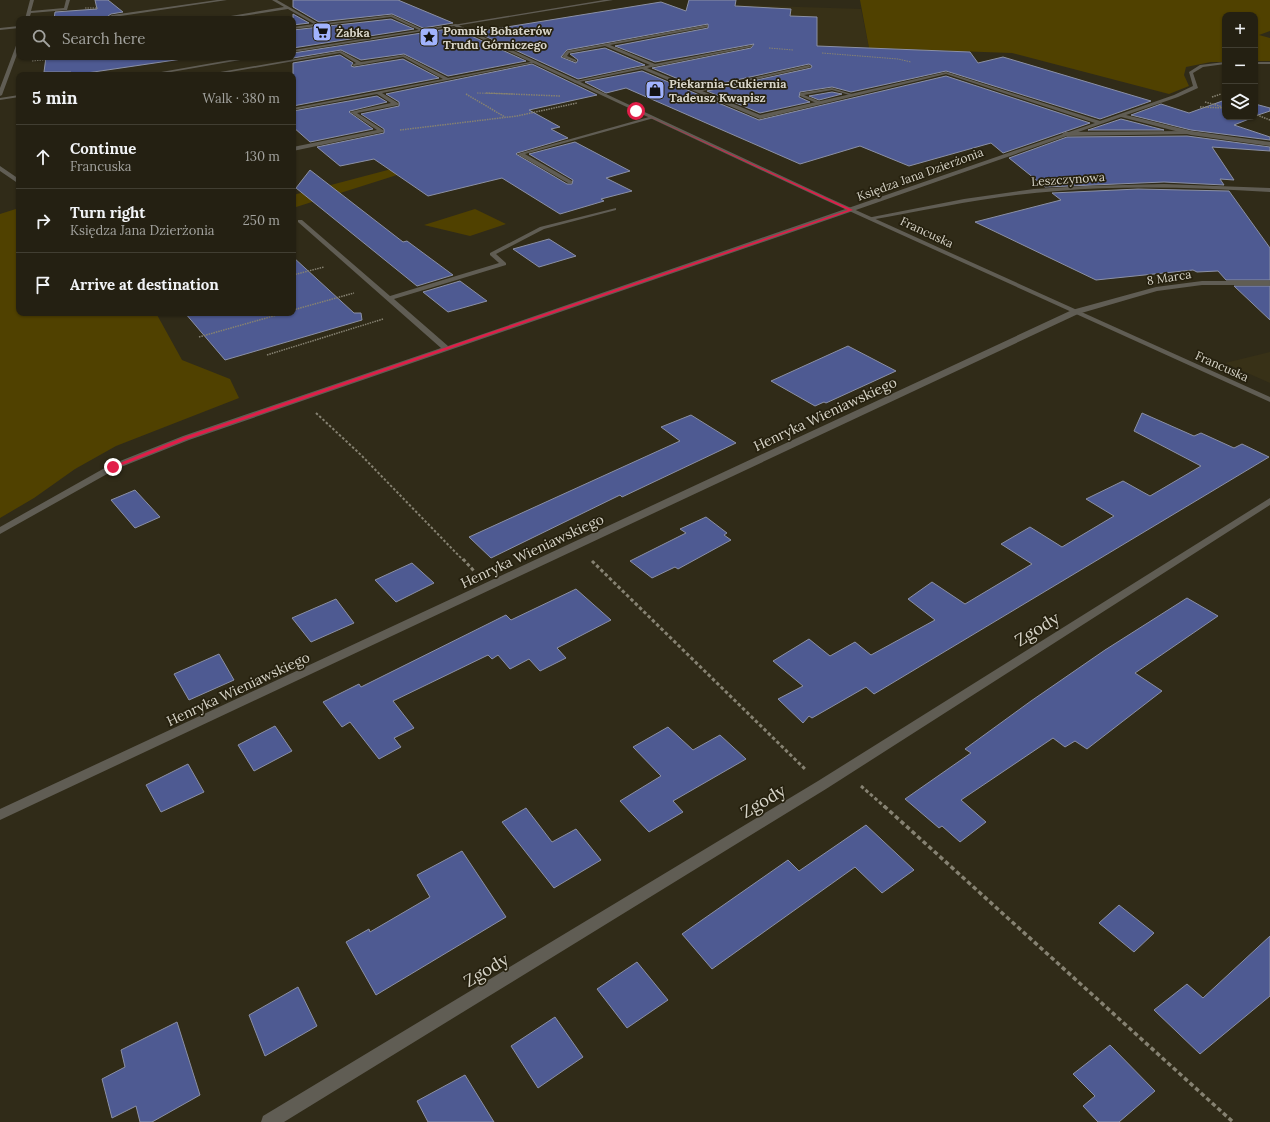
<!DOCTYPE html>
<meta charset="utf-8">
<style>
:root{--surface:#242012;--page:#2c281b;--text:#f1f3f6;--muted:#a3a39f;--line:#413e32}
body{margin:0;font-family:Lora,serif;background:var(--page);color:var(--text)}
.controls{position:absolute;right:12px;top:12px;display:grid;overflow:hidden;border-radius:8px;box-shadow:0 1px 3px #0004}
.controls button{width:36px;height:36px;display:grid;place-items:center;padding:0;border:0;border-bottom:1px solid var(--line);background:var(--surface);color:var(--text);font:20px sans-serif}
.stop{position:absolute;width:12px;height:12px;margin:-9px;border:3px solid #e11d48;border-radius:50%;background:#fff}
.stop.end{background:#e11d48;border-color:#fff;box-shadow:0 1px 4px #0008}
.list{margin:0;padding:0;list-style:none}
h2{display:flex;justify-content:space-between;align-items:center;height:52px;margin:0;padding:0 16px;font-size:17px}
h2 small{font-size:13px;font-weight:400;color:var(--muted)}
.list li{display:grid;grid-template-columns:26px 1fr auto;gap:12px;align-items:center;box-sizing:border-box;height:64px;padding:0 16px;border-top:1px solid var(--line)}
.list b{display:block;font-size:15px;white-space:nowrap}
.list p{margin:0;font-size:13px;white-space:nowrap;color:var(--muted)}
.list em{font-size:13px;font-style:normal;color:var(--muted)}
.icon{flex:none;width:22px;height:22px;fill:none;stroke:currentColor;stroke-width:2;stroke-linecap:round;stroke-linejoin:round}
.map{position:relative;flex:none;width:1270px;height:1122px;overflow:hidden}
.search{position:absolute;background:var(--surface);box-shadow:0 1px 3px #0004;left:16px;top:16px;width:280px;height:44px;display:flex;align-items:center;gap:10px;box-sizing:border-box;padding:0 14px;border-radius:8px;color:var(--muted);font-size:15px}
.panel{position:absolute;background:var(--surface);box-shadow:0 1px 3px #0004;left:16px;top:72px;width:280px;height:244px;border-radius:8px}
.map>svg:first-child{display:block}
.built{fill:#383117}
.green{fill:#504100}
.building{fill:#4e5a92;stroke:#8b90a5}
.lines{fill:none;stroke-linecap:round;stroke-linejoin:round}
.path-far4{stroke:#868272;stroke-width:1;stroke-dasharray:1.5 1;stroke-linecap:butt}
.path-far3{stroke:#868272;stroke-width:1.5;stroke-dasharray:1.5 1;stroke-linecap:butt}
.path-far2{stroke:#868272;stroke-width:2;stroke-dasharray:2.5 2;stroke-linecap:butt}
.path-far1{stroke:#868272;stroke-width:3;stroke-dasharray:3.5 2.5;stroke-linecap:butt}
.path{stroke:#868272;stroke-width:3.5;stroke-dasharray:4.5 3;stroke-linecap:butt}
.service{fill:#605d54;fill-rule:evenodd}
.minor{fill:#605d54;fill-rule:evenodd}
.tertiary{fill:#605d54;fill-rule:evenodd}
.route{fill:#e11d48}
.labels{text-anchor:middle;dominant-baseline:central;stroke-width:3.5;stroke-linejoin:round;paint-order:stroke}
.far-poi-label{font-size:12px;font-weight:bold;fill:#d7d4c8;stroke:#26210f;text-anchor:start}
.far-street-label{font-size:12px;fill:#d7d4c8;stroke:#26210f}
.street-label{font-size:14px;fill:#d7d4c8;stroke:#26210f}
.near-street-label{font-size:17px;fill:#d7d4c8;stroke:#26210f}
</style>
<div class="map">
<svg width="1270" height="1122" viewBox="0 0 1270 1122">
<rect width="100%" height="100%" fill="#302b18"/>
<!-- built -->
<path class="built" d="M 737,5 L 861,9 L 869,48 L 790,45 L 737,10 Z
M 1270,352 L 1270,383 L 1225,363 Z"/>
<!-- green -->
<path class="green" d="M 860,0 L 1270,0 L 1270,31 L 1259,35 L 1270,38 L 1270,61 L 1255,61 L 1255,15 L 1225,15 L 1225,62 L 1211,62 L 1186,67 L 1184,75 L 1189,86 L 1169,94 L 1012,53 L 869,48 Z
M 477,155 L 397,175 L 293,208 L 293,195 L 418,162 Z
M 19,208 L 19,313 L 156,313 L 182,360 L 230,379 L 239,398 L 116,446 L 75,469 L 34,498 L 0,518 L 0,214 Z
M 475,209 L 506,224 L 470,236 L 424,225 Z"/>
<!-- building -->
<path class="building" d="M 95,0 L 108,0 L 123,12 L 111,14 L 108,16 L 108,19 L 54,19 L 55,12 L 97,9 Z
M 293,0 L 398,0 L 453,23 L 423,28 L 392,14 L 319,22 L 293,7 Z
M 689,0 L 736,0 L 735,6 L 791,9 L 790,16 L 817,17 L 817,46 L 970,52 L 978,63 L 1003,57 L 1151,101 L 1100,119 L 946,71 L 851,92 L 832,87 L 800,92 L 799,97 L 810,102 L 760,113 L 707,91 L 811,68 L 812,66 L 809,64 L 700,88 L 652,68 L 751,48 L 754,44 L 655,62 L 615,46 L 708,28 L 708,24 L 567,50 L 561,57 L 576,63 L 578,60 L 570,54 L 605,48 L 645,65 L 578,79 L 476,32 L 661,2 L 686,11 Z
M 293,14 L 309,23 L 293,25 Z
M 391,19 L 414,29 L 293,48 L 293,30 Z
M 454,28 L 526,61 L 448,76 L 404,54 L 361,60 L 341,50 L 293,58 L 293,53 Z
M 340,55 L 353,63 L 351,66 L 354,67 L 403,59 L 439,78 L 293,106 L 293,63 Z
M 46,57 L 180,57 L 182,59 L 73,75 L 71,72 L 44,72 Z
M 532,64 L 597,95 L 529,110 L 560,127 L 551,129 L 568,138 L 517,153 L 516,154 L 567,184 L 572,184 L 573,180 L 529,154 L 575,142 L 630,171 L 606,178 L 632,191 L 601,199 L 604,201 L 560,214 L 502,178 L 428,196 L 374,159 L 340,166 L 317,147 L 384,133 L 384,129 L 361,114 L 399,106 L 399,102 L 386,94 Z
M 642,71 L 759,120 L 946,76 L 1090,123 L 1003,153 L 991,143 L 909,166 L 860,146 L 800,164 L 626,88 L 606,93 L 585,82 Z
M 832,92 L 842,94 L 819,100 L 809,96 Z
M 377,96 L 387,102 L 350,111 L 349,112 L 373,129 L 310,142 L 293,127 L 293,111 Z
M 1225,100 L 1225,117 L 1254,117 L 1234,125 L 1270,137 L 1270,140 L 1191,130 L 1131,115 L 1161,104 L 1189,113 Z
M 1255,104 L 1270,108 L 1270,111 L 1255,116 Z
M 1121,119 L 1164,130 L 1088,130 Z
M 1187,136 L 1270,147 L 1270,151 L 1212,147 L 1234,180 L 1220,179 L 1224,185 L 1164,182 L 1045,187 L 1009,158 L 1067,137 Z
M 310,170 L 403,242 L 407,241 L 453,275 L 417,286 L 296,188 Z
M 1138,189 L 1229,191 L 1270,248 L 1270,280 L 1226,280 L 1218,271 L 1197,272 L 1193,270 L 1096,280 L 975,222 L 1061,200 L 1052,193 Z
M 549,239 L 576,256 L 539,267 L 513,249 Z
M 293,257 L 354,313 L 361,313 L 362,320 L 225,360 L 185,313 L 293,313 Z
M 460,281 L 487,301 L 448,312 L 423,292 Z
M 1234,286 L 1270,286 L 1270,320 Z
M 848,346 L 896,371 L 826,403 L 824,402 L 815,406 L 771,381 Z
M 1142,413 L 1194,436 L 1201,433 L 1234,448 L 1242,444 L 1269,457 L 874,694 L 866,687 L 812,718 L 809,716 L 803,723 L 778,699 L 803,686 L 773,661 L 809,639 L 830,656 L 855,642 L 871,655 L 935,620 L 908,599 L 932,582 L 965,604 L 1032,564 L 1001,544 L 1030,527 L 1062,547 L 1114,516 L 1086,499 L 1123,481 L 1150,496 L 1201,466 L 1134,431 Z
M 691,415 L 736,443 L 622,497 L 620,495 L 491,558 L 469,537 L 680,441 L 661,427 Z
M 135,490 L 160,517 L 135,528 L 111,500 Z
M 706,517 L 727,533 L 724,535 L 731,540 L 678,569 L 675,567 L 652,578 L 630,561 L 686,533 L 680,529 Z
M 412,563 L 434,583 L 396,602 L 375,580 Z
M 576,589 L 611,620 L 557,648 L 566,658 L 540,671 L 529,659 L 510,669 L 498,655 L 492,659 L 488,655 L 393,701 L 414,728 L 394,738 L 401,747 L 379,759 L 350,722 L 342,727 L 323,702 L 359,684 L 361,687 L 506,615 L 511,620 Z
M 1187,598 L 1218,616 L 1135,673 L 1162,691 L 1087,749 L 1075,741 L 1065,747 L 1053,738 L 961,800 L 986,822 L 960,842 L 942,826 L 939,828 L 905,799 L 971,753 L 965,749 L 1031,701 L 1105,650 Z
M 336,599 L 354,623 L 311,642 L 292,618 Z
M 219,654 L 234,680 L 189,700 L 174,674 Z
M 275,726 L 292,751 L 254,771 L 238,745 Z
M 668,727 L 693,750 L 720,735 L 746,759 L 673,801 L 683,812 L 649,832 L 620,801 L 661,776 L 633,747 Z
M 188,764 L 204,792 L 161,812 L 146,785 Z
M 526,808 L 552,842 L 576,829 L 601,860 L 554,888 L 502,822 Z
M 866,825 L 914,870 L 882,893 L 855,867 L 712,969 L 682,934 L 788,860 L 799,871 Z
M 462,851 L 506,917 L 376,995 L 346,942 L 369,929 L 370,932 L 430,897 L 417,875 Z
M 1119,905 L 1154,933 L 1134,952 L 1099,923 Z
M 1270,936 L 1270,996 L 1200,1054 L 1154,1010 L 1187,984 L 1203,998 Z
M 637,962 L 668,1000 L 627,1028 L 597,989 Z
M 298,987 L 317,1026 L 265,1056 L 249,1015 Z
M 555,1017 L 583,1057 L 538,1088 L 511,1046 Z
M 177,1022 L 200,1095 L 152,1122 L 140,1122 L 136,1106 L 112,1118 L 102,1079 L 125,1067 L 121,1050 Z
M 1110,1045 L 1155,1091 L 1119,1122 L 1098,1122 L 1083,1106 L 1095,1096 L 1073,1074 Z
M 465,1075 L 494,1122 L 428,1122 L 417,1101 Z"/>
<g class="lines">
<!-- path-far4 -->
<path class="path-far4" d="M 85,8 L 98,8
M 769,48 L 793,50
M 822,53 L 898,59 L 911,62
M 32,61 L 77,57
M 477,93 L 513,94"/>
<!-- path-far3 -->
<path class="path-far3" d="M 486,93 L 560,96
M 466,94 L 505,117
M 1212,97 L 1221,94
M 1205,102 L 1223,107
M 1200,107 L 1225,108
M 1257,115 L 1270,120
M 400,130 L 517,116 L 577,103
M 293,275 L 324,267
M 293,310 L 354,293
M 199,337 L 284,313
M 267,355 L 383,319"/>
<!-- path-far2 -->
<path class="path-far2" d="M 316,413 L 361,455 L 463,560"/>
<!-- path-far1 -->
<path class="path-far1" d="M 463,559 L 474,571
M 592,561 L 806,770
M 861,786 L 885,807"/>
<!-- path -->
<path class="path" d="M 884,806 L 1233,1122"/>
<!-- service -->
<path class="service" d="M 19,26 L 19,28 L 0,30 L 0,28 Z
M 809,65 L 811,67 L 698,92 L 696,91 Z
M 832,88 L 855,95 L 853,96 L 832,90 L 804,95 L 821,102 L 819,104 L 800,96 L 800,93 Z
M 1191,131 L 1193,132 L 1193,134 L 1065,136 L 1062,134 L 1065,132 Z
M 0,166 L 19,179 L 19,184 L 0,171 Z"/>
<!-- minor -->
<path class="minor" d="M 30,0 L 34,0 L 31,11 L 64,8 L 66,0 L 70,0 L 67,10 L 31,13 L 29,19 L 25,19 Z
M 217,0 L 227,0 L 114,17 L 114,19 L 110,19 L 110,16 L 112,15 Z
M 272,0 L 277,0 L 319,24 L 392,15 L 424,30 L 421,31 L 391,17 L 293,29 L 293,27 L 314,24 L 288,9 L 223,19 L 213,19 L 284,7 Z
M 604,0 L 613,0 L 455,26 L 453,25 Z
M 707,25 L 708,27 L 610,45 L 655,64 L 753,45 L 751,47 L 647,68 L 760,115 L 946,72 L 1100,121 L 1174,95 L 1193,86 L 1189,72 L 1200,65 L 1225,62 L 1225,64 L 1203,67 L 1193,73 L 1198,88 L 1178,97 L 1126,115 L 1191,131 L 1270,142 L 1270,146 L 1191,135 L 1121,117 L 853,211 L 189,440 L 116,469 L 0,534 L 0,527 L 110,465 L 183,436 L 441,348 L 298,222 L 298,220 L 302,220 L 390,296 L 499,263 L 490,255 L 490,253 L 540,227 L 616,208 L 616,210 L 544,229 L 496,254 L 506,263 L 506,265 L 394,299 L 448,346 L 1095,123 L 946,74 L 760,119 L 642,69 L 574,83 L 576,81 L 650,65 L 605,46 L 569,53 L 567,56 L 576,60 L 576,62 L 562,57 L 567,51 Z
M 19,42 L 19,49 L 2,95 L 0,96 L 0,88 L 17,43 Z
M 341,51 L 361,62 L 404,55 L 448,78 L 535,61 L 537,62 L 382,93 L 398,103 L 398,105 L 357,113 L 383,130 L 383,132 L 293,151 L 293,147 L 377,130 L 350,112 L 391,103 L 377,94 L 293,110 L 293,108 L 443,79 L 403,57 L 354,66 L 352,65 L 356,63 L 340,53 L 213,75 L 203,75 Z
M 1255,62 L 1270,62 L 1270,64 L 1255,64 Z
M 649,117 L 654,118 L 525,154 L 572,181 L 572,183 L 568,183 L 517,154 Z
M 1164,184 L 1270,188 L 1270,192 C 1200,188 1129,185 1058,191 C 995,195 932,209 870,220 L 867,218 L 964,199 L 1034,189 L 1085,186 Z
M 1202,281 L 1270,281 L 1270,285 L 1202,285 L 1157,291 L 1078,314 L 0,820 L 0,809 L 1072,310 L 1156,287 Z
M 1270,498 L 1270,505 L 826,789 L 284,1122 L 261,1122 L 263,1116 L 818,781 Z"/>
<!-- tertiary -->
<path class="tertiary" d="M 456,24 L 829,198 L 1270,397 L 1270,402 L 825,200 L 454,26 L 293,52 L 293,50 Z
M 247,57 L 257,57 L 154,75 L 144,75 Z
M 19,95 L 19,97 L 0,100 L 0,98 Z"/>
</g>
<!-- route -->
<path class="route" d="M 635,110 L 853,210 L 188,439 L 115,468 L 110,467 L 184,437 L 848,210 Z"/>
<!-- icons -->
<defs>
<g id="supermarket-square" transform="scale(1)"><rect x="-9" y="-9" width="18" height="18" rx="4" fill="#a1b3fd" stroke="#26210f"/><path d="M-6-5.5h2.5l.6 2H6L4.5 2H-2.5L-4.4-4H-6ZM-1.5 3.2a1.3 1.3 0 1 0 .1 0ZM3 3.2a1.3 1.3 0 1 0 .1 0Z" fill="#111"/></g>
<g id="sight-square" transform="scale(1)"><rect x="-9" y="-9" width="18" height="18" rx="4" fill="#a1b3fd" stroke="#26210f"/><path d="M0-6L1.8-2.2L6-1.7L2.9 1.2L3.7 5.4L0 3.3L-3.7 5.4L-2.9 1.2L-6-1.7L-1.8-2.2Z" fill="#111"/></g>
<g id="shop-square" transform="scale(1)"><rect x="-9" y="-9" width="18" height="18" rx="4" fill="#a1b3fd" stroke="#26210f"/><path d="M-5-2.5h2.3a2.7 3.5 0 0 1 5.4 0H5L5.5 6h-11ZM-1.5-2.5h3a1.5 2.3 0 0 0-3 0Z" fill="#111"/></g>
</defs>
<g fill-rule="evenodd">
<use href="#supermarket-square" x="322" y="32"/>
<use href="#sight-square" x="429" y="37"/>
<use href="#shop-square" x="655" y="90"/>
</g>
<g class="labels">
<!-- far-poi labels -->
<g class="far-poi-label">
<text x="443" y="30">Pomnik Bohaterów<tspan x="443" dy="14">Trudu Górniczego</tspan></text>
<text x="336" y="32">Żabka</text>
<text x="669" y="83">Piekarnia-Cukiernia<tspan x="669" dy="14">Tadeusz Kwapisz</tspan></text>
</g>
<!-- far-street labels -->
<g class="far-street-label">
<text transform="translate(920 174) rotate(-20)">Księdza Jana Dzierżonia</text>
<text transform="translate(1068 179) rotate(-4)">Leszczynowa</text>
<text transform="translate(927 232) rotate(25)">Francuska</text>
<text transform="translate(1169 277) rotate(-9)">8 Marca</text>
<text transform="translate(1222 366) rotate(24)">Francuska</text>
</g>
<!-- street labels -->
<g class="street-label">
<text transform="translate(825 414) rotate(-25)">Henryka Wieniawskiego</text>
<text transform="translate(532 551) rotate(-25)">Henryka Wieniawskiego</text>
<text transform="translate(238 689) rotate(-25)">Henryka Wieniawskiego</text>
</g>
<!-- near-street labels -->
<g class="near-street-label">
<text transform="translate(1037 629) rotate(-32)">Zgody</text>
<text transform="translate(763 801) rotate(-31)">Zgody</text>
<text transform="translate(486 970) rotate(-31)">Zgody</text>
</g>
</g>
</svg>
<div class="controls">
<button>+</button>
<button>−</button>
<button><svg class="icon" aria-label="layers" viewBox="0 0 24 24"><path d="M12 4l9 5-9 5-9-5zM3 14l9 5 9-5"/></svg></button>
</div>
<div class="stop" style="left:636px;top:111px"></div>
<div class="stop end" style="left:113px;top:467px"></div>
<div class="search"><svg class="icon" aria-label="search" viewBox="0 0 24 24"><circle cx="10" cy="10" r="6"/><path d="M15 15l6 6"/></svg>Search here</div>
<section class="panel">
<h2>5 min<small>Walk · 380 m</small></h2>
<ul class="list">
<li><svg class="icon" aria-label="ahead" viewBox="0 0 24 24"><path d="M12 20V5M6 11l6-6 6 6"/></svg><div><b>Continue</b><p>Francuska</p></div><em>130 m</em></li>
<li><svg class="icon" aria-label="right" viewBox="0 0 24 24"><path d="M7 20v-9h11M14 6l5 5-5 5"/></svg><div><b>Turn right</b><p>Księdza Jana Dzierżonia</p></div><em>250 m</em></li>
<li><svg class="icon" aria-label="arrive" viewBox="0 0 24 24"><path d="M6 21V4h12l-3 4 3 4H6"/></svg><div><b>Arrive at destination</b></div></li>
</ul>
</section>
</div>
